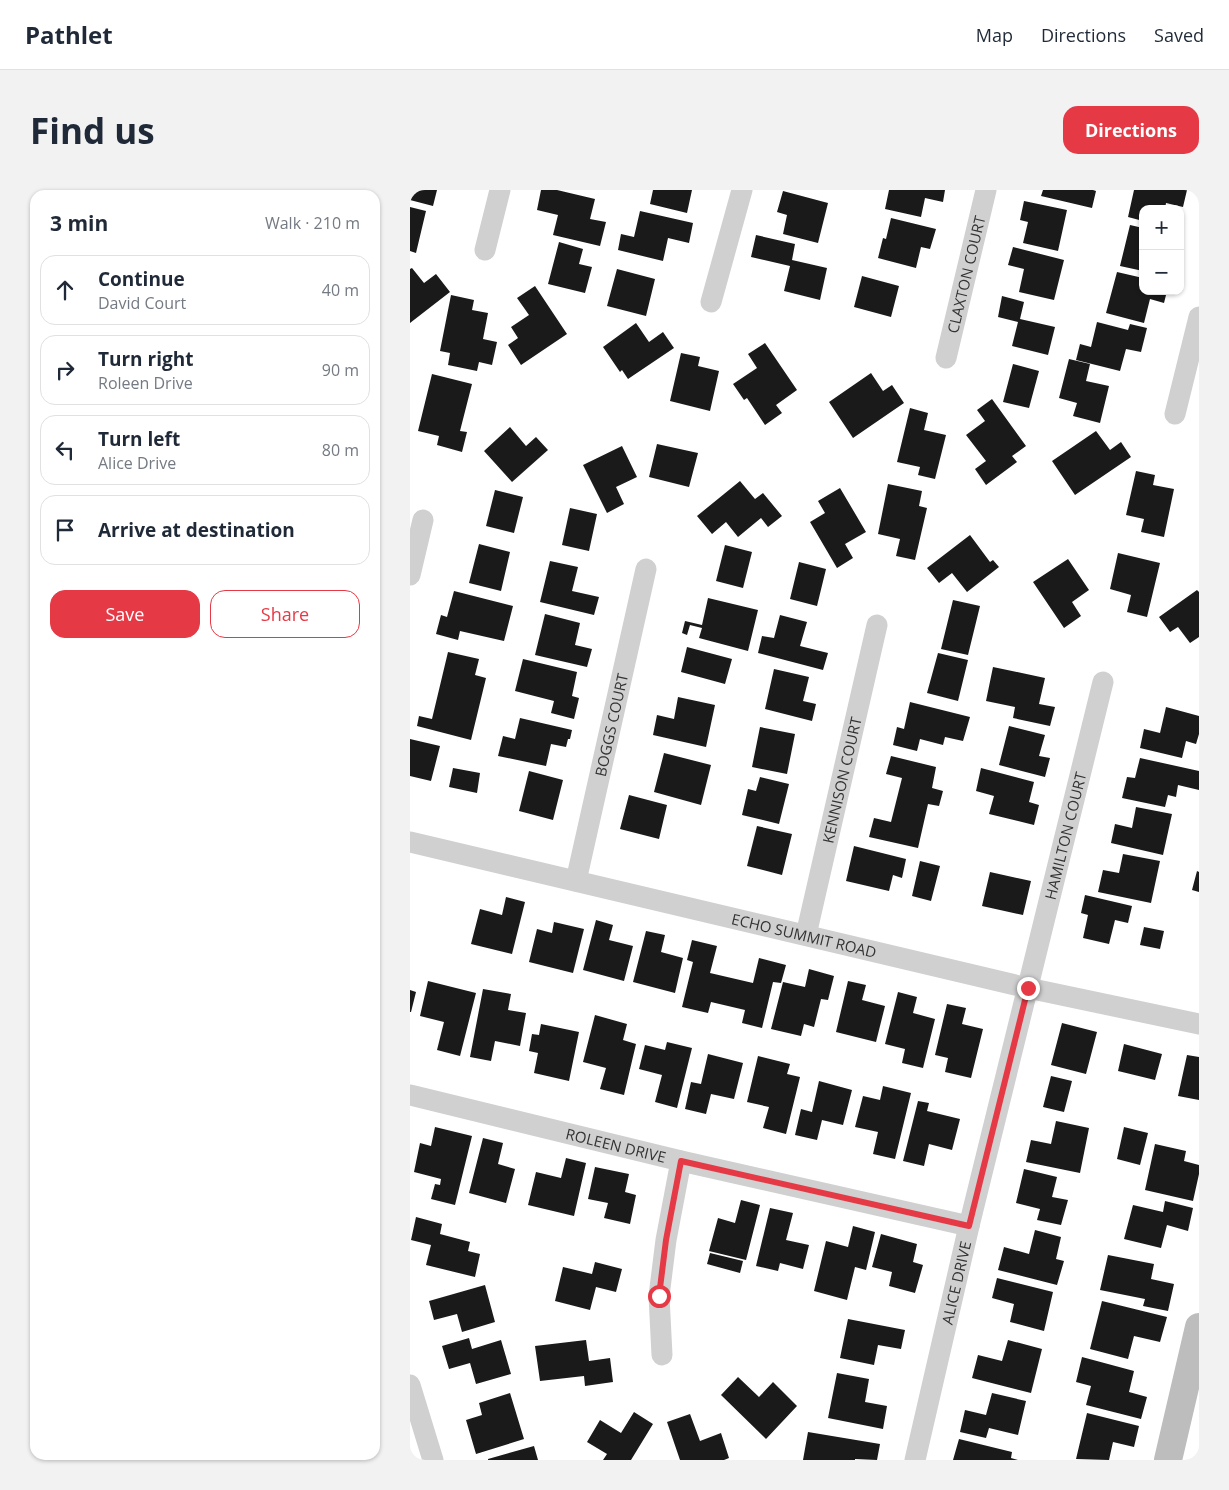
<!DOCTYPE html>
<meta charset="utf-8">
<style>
:root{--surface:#fff;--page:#f2f2f3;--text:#1f2937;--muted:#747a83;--line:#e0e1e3;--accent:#e63946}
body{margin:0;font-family:"Open Sans",sans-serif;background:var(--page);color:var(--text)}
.controls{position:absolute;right:15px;top:15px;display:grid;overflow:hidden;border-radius:10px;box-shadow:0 1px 4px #0004}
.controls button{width:45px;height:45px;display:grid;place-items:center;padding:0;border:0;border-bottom:1px solid var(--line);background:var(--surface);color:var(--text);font:25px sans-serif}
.stop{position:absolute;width:15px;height:15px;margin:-11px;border:4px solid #e63946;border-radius:50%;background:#fff}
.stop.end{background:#e63946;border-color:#fff;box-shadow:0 1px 5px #0008}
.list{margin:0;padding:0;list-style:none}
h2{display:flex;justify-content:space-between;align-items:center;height:65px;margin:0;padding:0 20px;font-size:21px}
h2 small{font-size:16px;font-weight:400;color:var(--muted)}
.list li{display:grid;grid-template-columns:32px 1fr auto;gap:15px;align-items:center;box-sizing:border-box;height:70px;margin:0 10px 10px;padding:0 10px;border:1px solid var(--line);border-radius:15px}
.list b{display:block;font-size:19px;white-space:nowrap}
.list p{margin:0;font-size:16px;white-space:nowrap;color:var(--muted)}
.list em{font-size:16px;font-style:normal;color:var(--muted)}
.actions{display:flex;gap:10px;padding:15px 20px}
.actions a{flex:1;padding:11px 0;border:1px solid var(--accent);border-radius:15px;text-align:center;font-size:18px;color:var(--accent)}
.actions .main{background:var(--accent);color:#fff}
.icon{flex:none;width:28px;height:28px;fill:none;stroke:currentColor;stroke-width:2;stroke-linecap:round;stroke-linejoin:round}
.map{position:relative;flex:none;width:789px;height:1270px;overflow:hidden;border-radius:15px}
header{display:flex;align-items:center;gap:30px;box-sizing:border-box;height:70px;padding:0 25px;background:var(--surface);border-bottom:1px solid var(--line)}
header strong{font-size:24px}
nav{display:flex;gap:28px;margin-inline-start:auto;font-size:18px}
.intro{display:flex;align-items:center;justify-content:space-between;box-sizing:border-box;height:120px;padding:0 30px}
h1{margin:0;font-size:35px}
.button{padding:12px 22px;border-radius:15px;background:var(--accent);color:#fff;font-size:18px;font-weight:700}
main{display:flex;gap:30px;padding:0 30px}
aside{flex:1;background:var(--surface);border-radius:15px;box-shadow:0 1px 4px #0004}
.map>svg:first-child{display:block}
.building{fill:#1a1a1a}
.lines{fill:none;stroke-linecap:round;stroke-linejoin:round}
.street{stroke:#d0d0d0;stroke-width:21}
.secondary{stroke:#bdbdbd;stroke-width:28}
.route{stroke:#e63946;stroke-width:6}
.labels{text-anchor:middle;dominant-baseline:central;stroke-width:5;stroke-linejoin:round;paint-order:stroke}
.street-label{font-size:15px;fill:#333;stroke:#fff}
</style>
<header>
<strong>Pathlet</strong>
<nav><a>Map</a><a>Directions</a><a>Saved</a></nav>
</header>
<div class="intro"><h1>Find us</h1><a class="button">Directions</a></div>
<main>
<aside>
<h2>3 min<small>Walk · 210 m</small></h2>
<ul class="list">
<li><svg class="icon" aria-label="ahead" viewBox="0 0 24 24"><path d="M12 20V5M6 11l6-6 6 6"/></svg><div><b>Continue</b><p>David Court</p></div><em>40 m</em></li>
<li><svg class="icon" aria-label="right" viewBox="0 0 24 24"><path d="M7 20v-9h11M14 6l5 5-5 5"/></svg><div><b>Turn right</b><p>Roleen Drive</p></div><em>90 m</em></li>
<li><svg class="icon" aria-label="left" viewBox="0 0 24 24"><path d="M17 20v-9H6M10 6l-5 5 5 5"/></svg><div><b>Turn left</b><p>Alice Drive</p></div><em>80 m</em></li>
<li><svg class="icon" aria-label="arrive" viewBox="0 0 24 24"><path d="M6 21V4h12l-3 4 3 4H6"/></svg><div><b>Arrive at destination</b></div></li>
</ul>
<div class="actions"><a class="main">Save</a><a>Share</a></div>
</aside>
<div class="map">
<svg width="789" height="1270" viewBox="0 0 789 1270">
<rect width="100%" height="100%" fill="#fff"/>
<!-- building -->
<path class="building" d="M 0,0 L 27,0 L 23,16 L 0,10 Z
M 131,0 L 147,0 L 185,9 L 180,29 L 196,32 L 190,56 L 143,45 L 148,25 L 127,20 Z
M 243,0 L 282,0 L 277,23 L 240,14 Z
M 479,0 L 535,0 L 533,12 L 515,8 L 511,27 L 475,19 Z
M 633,0 L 683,0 L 686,1 L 682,18 L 631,6 Z
M 724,0 L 777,0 L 773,17 L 756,13 L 755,19 L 733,19 L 733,31 L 718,27 Z
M 373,1 L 418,13 L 408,53 L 373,44 L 377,25 L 367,22 Z
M 614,11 L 657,20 L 648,61 L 613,53 L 618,32 L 610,30 Z
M 0,17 L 16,21 L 6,63 L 0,61 Z
M 230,21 L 283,33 L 279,53 L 258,48 L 253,71 L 208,60 L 211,44 L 224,47 Z
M 481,28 L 526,39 L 520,59 L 511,57 L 506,78 L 468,68 L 473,48 L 476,49 Z
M 720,35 L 733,38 L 733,81 L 710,76 Z
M 346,45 L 385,54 L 382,70 L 417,78 L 410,110 L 374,101 L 380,76 L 341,67 Z
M 149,52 L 173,59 L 169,74 L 182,77 L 175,103 L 138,94 Z
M 603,57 L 654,70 L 644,110 L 609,102 L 614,79 L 598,75 Z
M 2,78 L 14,93 L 26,84 L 40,102 L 0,133 L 0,79 Z
M 207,79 L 245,89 L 236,126 L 197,116 Z
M 707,82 L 733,88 L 733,101 L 757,101 L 754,113 L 740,109 L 734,133 L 696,123 Z
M 452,86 L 489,96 L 481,127 L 444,117 Z
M 125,96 L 157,144 L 111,175 L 98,155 L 108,148 L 101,137 L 119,125 L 107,108 Z
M 41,105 L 64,110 L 62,120 L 78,123 L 73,149 L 87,152 L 82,175 L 69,172 L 67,181 L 38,175 L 40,163 L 30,161 Z
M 592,106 L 614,112 L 610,129 L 645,137 L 638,165 L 602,156 L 608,132 L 588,127 Z
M 687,132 L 718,140 L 720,134 L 737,138 L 731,162 L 716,159 L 710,181 L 666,170 L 670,154 L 681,157 Z
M 226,133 L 239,152 L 253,142 L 264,158 L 218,189 L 212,180 L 210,182 L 193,157 Z
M 355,153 L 387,200 L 366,215 L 372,223 L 355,235 L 337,208 L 334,210 L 323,194 L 347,178 L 338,164 Z
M 271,163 L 290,167 L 288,176 L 309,181 L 300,221 L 260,211 Z
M 659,169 L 680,174 L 676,191 L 699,196 L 690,233 L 663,226 L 667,213 L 649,208 Z
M 603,174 L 629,181 L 619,218 L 593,212 Z
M 461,183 L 473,201 L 482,195 L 494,213 L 443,248 L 419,212 Z
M 22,184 L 62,194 L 50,241 L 57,242 L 52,262 L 27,255 L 29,246 L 8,241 Z
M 582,209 L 616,256 L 602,266 L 607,272 L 576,295 L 565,279 L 576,271 L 556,245 L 575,231 L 567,220 Z
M 500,218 L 518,223 L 514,240 L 536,245 L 525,289 L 508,285 L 510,277 L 487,272 Z
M 100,237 L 116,256 L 126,247 L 138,260 L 102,292 L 74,261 Z
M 686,241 L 700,260 L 711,252 L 721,267 L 665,305 L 642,271 Z
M 247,254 L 288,263 L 279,297 L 239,287 Z
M 212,256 L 227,287 L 206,297 L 214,314 L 197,323 L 173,275 Z
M 726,281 L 745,285 L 743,295 L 764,299 L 754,347 L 731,342 L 734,329 L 716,325 Z
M 330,291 L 345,309 L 353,303 L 372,326 L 358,337 L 351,328 L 328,347 L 316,332 L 302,344 L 287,326 Z
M 478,294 L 512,301 L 509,316 L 517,318 L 505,370 L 486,366 L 490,349 L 468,344 Z
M 430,298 L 456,342 L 435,354 L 443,368 L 427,378 L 400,332 L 415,323 L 408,311 Z
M 85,300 L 113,307 L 104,343 L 76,336 Z
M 160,318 L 187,324 L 179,361 L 152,355 Z
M 560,345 L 580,372 L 583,370 L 589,377 L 557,402 L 542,383 L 529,393 L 517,378 Z
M 69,354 L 100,362 L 91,401 L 59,393 Z
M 315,355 L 342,362 L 333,398 L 306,391 Z
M 708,363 L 750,373 L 737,427 L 717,422 L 721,405 L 700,399 Z
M 658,369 L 679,400 L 662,412 L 671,426 L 654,438 L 623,392 Z
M 140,371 L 168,377 L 162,401 L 189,407 L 184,425 L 130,412 Z
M 389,372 L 416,379 L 407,416 L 380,409 Z
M 787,400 L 789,402 L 789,447 L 780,453 L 768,437 L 760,442 L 749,427 Z
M 44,401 L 103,416 L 94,451 L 50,441 L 48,450 L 26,444 L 31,425 L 37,427 Z
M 298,408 L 348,420 L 338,461 L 289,448 L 292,438 L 280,435 L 277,445 L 272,443 L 275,431 L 292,435 Z
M 543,410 L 570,416 L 558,465 L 531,459 Z
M 135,424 L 170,433 L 165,455 L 182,459 L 177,477 L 125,465 Z
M 370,425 L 397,432 L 390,456 L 418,463 L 413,480 L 348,463 L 352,446 L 364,448 Z
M 277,457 L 322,469 L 315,494 L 271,482 Z
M 38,462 L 69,469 L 65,485 L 76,488 L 61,550 L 7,536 L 9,526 L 22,529 Z
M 528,463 L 558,470 L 548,511 L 517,503 Z
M 113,469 L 167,482 L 162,506 L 169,508 L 164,529 L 141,523 L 144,511 L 105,501 Z
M 583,477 L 635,488 L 629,514 L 645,517 L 640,536 L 603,528 L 605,517 L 576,511 Z
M 364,479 L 399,487 L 393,511 L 406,514 L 402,531 L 355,519 Z
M 268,507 L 305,515 L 296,557 L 243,545 L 247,525 L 264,529 Z
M 500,512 L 560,527 L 553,551 L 535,547 L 533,555 L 510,549 L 507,561 L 483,555 L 487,537 L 494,539 Z
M 756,517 L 789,526 L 789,544 L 786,554 L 776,551 L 772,568 L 730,558 L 734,539 L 750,543 Z
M 110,528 L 162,540 L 160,549 L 158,549 L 156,557 L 141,554 L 136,576 L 88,566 L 93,546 L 105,549 Z
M 599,536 L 635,545 L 629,566 L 640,568 L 635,587 L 589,575 Z
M 350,537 L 385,544 L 377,584 L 342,577 Z
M 0,549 L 30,556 L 21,591 L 0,586 Z
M 254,563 L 301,575 L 291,615 L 244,602 Z
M 481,566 L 526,577 L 522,598 L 533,601 L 529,616 L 518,614 L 508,658 L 459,647 L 464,628 L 481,632 L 492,588 L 476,584 Z
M 730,568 L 789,581 L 789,600 L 768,595 L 766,607 L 758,605 L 755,617 L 712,608 L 717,587 L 725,588 Z
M 43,578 L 70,583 L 67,603 L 39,597 Z
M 571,578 L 624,592 L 619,612 L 629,615 L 624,635 L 579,624 L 584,606 L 566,601 Z
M 119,581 L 153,590 L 143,630 L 109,621 Z
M 350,587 L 379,594 L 369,634 L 332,625 L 338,599 L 346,601 Z
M 219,605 L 257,615 L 249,649 L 210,639 Z
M 726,617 L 762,624 L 753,665 L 701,653 L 705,634 L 722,638 Z
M 347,636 L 382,644 L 372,685 L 337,676 Z
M 444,656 L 496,669 L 492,688 L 483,685 L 479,701 L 436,691 Z
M 713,664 L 750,671 L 741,713 L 688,702 L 693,680 L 709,683 Z
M 510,671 L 530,676 L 521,711 L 502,706 Z
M 787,681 L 789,682 L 789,702 L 782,700 Z
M 580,682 L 621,691 L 613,725 L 572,716 Z
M 675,705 L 722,716 L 718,733 L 705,730 L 699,754 L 673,748 L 678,725 L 671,723 Z
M 96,707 L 115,712 L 102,764 L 61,754 L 70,719 L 92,725 Z
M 186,730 L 203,735 L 199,750 L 223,756 L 214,791 L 173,780 Z
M 144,732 L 174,739 L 163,783 L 119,772 L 127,739 L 142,743 Z
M 734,737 L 754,741 L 750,759 L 730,755 Z
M 236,741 L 255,745 L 251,762 L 273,768 L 265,803 L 223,792 Z
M 282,750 L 307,756 L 300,783 L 343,793 L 349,768 L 376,775 L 371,793 L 363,792 L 352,838 L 332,833 L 335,820 L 301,812 L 298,823 L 272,817 L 283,772 L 277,770 Z
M 399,779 L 424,786 L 418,810 L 411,809 L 404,837 L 394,834 L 391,846 L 361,839 L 373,792 L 395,797 Z
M 18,791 L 66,803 L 50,866 L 27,860 L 34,832 L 10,826 Z
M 438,791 L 456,795 L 452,810 L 475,816 L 466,852 L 426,842 Z
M 73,799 L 101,804 L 98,820 L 116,823 L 110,856 L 85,851 L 81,871 L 60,867 Z
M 0,800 L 6,802 L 1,822 L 0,822 Z
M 488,802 L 507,807 L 503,823 L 525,829 L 513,878 L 492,873 L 495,859 L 475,854 Z
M 537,814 L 556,818 L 552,834 L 573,839 L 561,888 L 535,882 L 538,868 L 525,865 Z
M 185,825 L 217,834 L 213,850 L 226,854 L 214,905 L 190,899 L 196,878 L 173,872 Z
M 652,833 L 687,842 L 676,884 L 641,875 Z
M 131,834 L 169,842 L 159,891 L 124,883 L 128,863 L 119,861 L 122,844 L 129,845 Z
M 257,852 L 282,858 L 267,918 L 245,912 L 252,885 L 229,879 L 235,855 L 255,860 Z
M 714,854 L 752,864 L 745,890 L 708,881 Z
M 298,864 L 333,873 L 324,909 L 301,904 L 296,924 L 275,919 L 281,892 L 291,894 Z
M 777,865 L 789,867 L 789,910 L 768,906 Z
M 348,866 L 380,874 L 377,884 L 390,887 L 376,944 L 353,938 L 359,917 L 337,912 Z
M 641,886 L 662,891 L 654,922 L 633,917 Z
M 409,891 L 442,900 L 433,935 L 412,930 L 407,950 L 385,945 L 391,919 L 402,922 Z
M 473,896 L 501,903 L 485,969 L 463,964 L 468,942 L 445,937 L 453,906 L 470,910 Z
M 508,911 L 519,913 L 517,921 L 550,929 L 542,960 L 519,954 L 514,976 L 493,971 Z
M 646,931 L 679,938 L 670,983 L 616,972 L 621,950 L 641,954 Z
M 25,937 L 62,946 L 45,1015 L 21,1009 L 25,994 L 30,995 L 31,989 L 4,982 L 10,953 L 21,956 Z
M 714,937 L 738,943 L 730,975 L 707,969 Z
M 73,948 L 93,953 L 88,974 L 105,979 L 96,1013 L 59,1003 Z
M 745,954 L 776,961 L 774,971 L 789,975 L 789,984 L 783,1011 L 735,1000 Z
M 156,968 L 176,973 L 164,1026 L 118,1015 L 126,982 L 151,988 Z
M 185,977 L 219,984 L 215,1002 L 226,1005 L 220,1034 L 194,1028 L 198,1013 L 178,1009 Z
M 614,979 L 647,987 L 642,1007 L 658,1010 L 651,1035 L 627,1030 L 630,1019 L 606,1013 Z
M 331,1010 L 350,1015 L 336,1070 L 299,1061 L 308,1028 L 325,1033 Z
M 755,1011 L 783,1018 L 778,1041 L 757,1035 L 751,1058 L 714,1049 L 723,1015 L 753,1022 Z
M 360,1018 L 383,1023 L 376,1050 L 399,1055 L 393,1079 L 370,1073 L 368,1081 L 346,1076 Z
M 6,1027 L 32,1034 L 30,1044 L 60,1052 L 58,1061 L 70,1064 L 65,1087 L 16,1075 L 21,1055 L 1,1050 Z
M 443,1036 L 465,1042 L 456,1080 L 445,1077 L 437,1110 L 404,1101 L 416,1051 L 438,1057 Z
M 625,1040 L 651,1047 L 646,1069 L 654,1071 L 647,1095 L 588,1080 L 594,1057 L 619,1064 Z
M 471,1044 L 507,1054 L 503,1072 L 513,1075 L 505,1103 L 479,1096 L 482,1082 L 462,1077 Z
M 300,1063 L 333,1071 L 330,1083 L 297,1074 Z
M 698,1065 L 744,1074 L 741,1089 L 764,1094 L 758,1121 L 733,1116 L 735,1109 L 690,1100 Z
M 185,1072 L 212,1079 L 206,1102 L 186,1097 L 180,1120 L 145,1111 L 153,1077 L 182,1084 Z
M 587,1088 L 643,1102 L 634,1141 L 600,1132 L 604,1114 L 582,1108 Z
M 75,1095 L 85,1132 L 52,1142 L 47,1124 L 24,1130 L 19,1111 Z
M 692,1111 L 757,1127 L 750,1152 L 724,1146 L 718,1169 L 680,1159 Z
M 438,1129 L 495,1140 L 491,1159 L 468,1155 L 464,1175 L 430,1168 Z
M 59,1148 L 62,1159 L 91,1150 L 101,1184 L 66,1194 L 60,1173 L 39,1179 L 32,1156 Z
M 176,1150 L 179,1171 L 200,1168 L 203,1192 L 175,1196 L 174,1186 L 130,1191 L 125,1156 Z
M 598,1150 L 632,1159 L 621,1203 L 562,1188 L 568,1165 L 592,1171 Z
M 672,1167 L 724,1181 L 719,1202 L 737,1207 L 731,1229 L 676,1215 L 681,1196 L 666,1192 Z
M 427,1183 L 459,1189 L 455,1212 L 477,1216 L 473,1239 L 418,1228 Z
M 328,1187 L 349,1207 L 363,1192 L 387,1216 L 356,1249 L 311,1205 Z
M 100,1203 L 114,1249 L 66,1264 L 56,1230 L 72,1225 L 69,1213 Z
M 582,1203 L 616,1211 L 608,1245 L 579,1238 L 576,1248 L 550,1242 L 555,1220 L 576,1225 Z
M 224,1222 L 243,1234 L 221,1270 L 193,1270 L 197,1264 L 177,1252 L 190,1230 L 211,1243 Z
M 677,1223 L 729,1236 L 724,1257 L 703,1252 L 699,1270 L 666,1269 Z
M 280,1224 L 290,1251 L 311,1243 L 319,1268 L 314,1270 L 270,1270 L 257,1232 Z
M 398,1242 L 470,1254 L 467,1270 L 445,1269 L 445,1270 L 393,1270 Z
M 549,1249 L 602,1262 L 601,1268 L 608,1270 L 543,1270 Z
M 124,1256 L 128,1270 L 78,1270 L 78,1269 Z"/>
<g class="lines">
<!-- street -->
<g class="street">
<path d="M 75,60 L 90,0"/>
<path d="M 301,112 L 332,0"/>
<path id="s1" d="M 536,168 L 576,0"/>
<path d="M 765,224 L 789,127"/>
<path d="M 0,385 L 13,330"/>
<path id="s2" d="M 0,652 L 618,798 L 789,834"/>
<path id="s3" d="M 166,691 L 236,379"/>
<path id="s4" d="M 396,745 L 467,435"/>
<path id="s5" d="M 0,905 L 271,971 L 559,1036"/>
<path d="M 252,1165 L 249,1106 L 256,1050 L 271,971"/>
<path d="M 0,1195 L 23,1270"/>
<path id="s6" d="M 505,1270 L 559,1036 L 693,492"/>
</g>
<!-- secondary -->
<path class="secondary" d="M 758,1270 L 789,1137"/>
</g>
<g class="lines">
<!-- route -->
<path class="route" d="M 249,1106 L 256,1050 L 271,971 L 559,1036 L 618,798"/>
</g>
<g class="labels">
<!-- street labels -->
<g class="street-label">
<text stroke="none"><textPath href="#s1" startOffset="86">CLAXTON COURT</textPath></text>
<text stroke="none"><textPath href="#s3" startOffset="160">BOGGS COURT</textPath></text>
<text stroke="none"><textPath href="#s4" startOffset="159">KENNISON COURT</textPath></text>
<text stroke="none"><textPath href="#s6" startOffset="642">HAMILTON COURT</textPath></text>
<text stroke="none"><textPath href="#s2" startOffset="405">ECHO SUMMIT ROAD</textPath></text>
<text stroke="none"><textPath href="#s5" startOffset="212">ROLEEN DRIVE</textPath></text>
<text stroke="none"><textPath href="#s6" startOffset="182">ALICE DRIVE</textPath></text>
</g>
</g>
</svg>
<div class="controls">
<button>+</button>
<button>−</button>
</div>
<div class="stop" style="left:249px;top:1106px"></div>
<div class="stop end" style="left:618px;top:798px"></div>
</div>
</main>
